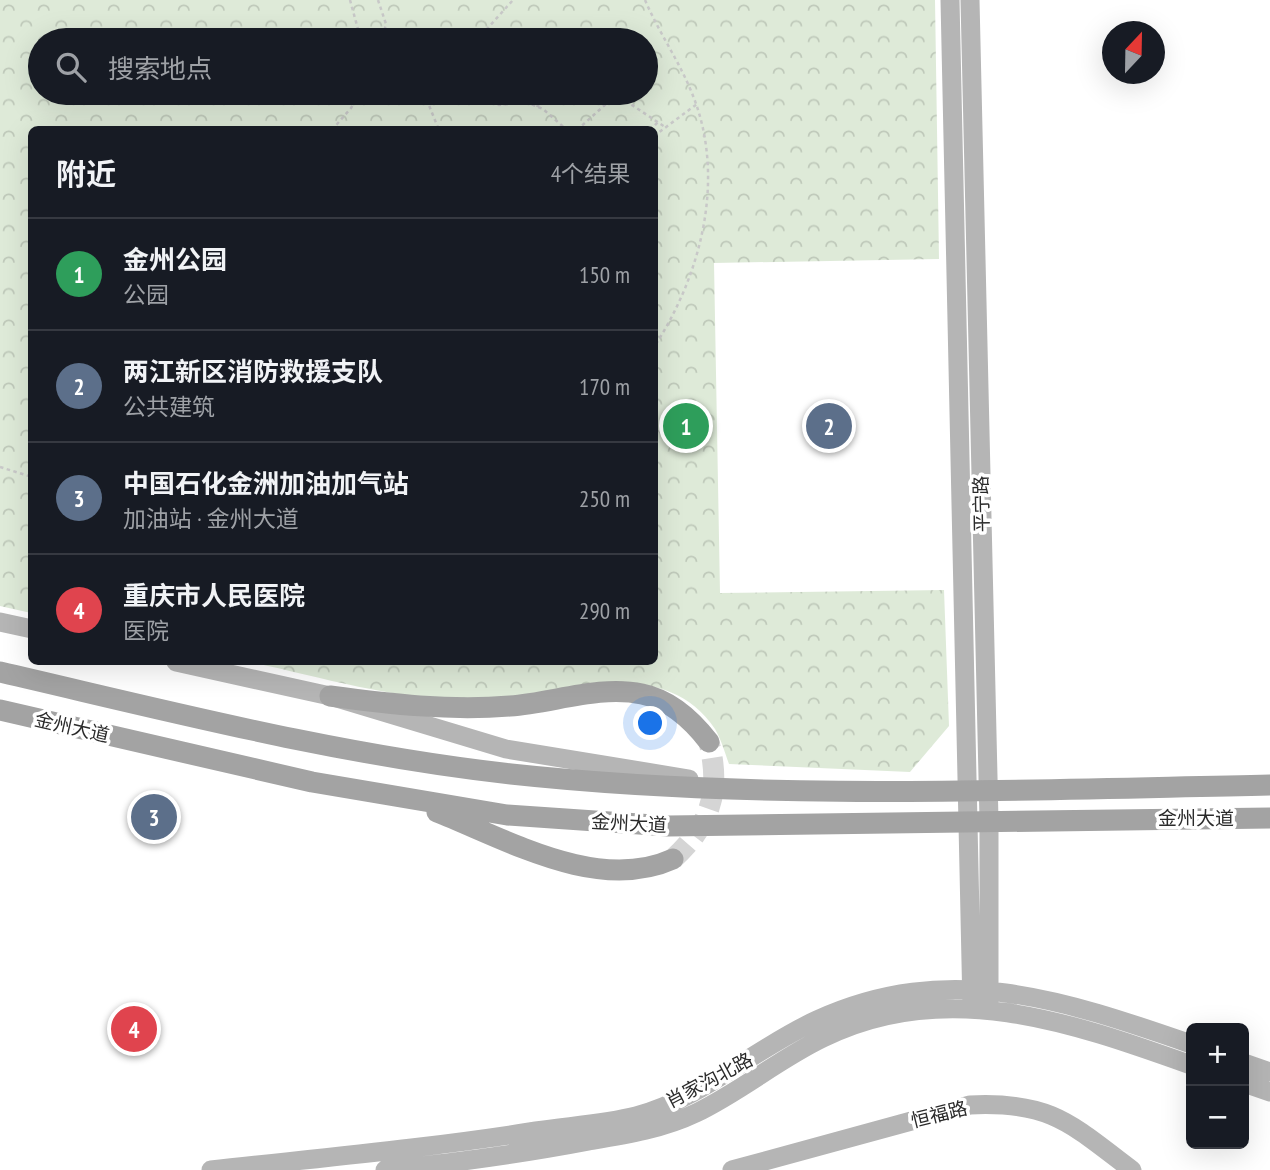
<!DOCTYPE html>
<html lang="zh">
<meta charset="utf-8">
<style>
:root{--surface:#171b24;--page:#20242c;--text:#f1f3f6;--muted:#9ea1a6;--line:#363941;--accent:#e6442a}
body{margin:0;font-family:"PT Sans Narrow","Noto Sans SC",sans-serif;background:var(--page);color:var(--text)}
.controls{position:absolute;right:21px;bottom:21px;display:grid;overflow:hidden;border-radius:10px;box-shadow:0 7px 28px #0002}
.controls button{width:63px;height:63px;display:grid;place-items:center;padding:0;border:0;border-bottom:2px solid var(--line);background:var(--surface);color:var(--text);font:35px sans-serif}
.compass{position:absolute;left:1102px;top:21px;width:63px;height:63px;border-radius:50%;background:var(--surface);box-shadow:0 7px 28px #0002;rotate:22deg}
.you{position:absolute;left:651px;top:724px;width:24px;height:24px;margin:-18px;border:5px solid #fff;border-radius:50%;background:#1a73e8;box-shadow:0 0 0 10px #1a73e833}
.badge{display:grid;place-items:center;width:46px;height:46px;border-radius:50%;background:var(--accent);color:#fff;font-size:23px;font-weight:700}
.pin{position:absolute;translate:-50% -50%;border:4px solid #fff;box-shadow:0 2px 7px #0006}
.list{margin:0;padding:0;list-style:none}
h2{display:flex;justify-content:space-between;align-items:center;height:91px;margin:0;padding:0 28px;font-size:30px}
h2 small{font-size:23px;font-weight:400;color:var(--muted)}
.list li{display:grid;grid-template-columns:46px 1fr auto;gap:21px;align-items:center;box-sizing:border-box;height:112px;padding:0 28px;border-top:2px solid var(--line)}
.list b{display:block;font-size:26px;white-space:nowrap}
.list p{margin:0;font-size:23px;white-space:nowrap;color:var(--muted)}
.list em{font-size:23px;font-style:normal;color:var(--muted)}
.icon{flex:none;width:38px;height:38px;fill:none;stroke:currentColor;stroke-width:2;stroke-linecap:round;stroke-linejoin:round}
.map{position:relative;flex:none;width:1270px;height:1170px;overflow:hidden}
.search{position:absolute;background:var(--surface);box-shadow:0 7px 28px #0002;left:28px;top:28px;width:630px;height:77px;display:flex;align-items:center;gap:18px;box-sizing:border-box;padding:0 24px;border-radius:38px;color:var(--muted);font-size:26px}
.panel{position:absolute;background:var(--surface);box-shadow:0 7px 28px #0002;left:28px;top:126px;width:630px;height:539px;border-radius:10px}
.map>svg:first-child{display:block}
.forest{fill:url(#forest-crowns);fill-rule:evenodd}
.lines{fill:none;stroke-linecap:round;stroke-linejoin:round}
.primary-tunnel{stroke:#d5d5d5;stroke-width:21;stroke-dasharray:21 10;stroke-linecap:butt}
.path{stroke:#c8c8c8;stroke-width:2.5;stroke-dasharray:3.5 3.5;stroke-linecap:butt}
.secondary{stroke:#b5b5b5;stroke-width:19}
.primary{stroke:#a3a3a3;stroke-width:21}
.labels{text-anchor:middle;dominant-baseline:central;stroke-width:7;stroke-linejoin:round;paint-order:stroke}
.street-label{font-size:19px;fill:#2b2b2b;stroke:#fff}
</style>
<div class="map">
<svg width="1270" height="1170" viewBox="0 0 1270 1170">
<defs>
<pattern id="forest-crowns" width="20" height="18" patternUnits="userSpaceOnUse" patternTransform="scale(1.75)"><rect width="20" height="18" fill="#deead8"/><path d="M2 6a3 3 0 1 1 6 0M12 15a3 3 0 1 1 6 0" fill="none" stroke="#bfc9ba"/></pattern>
</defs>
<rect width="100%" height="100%" fill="#fff"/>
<!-- forest -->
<path class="forest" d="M 0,0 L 935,0 L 939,259 L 714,263 L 720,593 L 944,590 L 949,726 L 910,772 L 729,764 C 725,753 721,739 715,729 C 659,646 545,702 465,700 C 393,699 320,677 251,662 L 654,662 L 654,130 L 32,130 L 31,613 L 0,606 ZM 40,40 L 646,40 L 646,93 L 40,93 Z"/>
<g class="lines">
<!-- primary-tunnel -->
<path class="primary-tunnel" d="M 673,859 C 711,824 721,792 709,742"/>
<!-- path -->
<path class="path" d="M 350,0 L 361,40
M 378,0 L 386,24 L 382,40
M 645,0 C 660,35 682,65 695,101 C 725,183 700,277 654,347
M 383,35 L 417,40
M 440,40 L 451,35 L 461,40
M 477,40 L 513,0
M 424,93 L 439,130
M 480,93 L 499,105 L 526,102 L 543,109 L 567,130
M 593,93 L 599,99 L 612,93
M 614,93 L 665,127
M 352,103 L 355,93
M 510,103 L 514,93
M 537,107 L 544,93
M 332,130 L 351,108 L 360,93
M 577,130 L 616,95
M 650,130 L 658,122
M 654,136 L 697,104
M 0,467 L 32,477"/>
<!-- secondary -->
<path class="secondary" d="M 950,0 L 972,1007
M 970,0 L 989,820 L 989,1008
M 0,622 L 32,629
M 176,662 L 330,696 L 506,749 L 689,779
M 1244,1063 L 1270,1072
M 1244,1083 L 1270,1092
M 211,1170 C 319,1158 429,1148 536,1131 C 569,1126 604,1124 636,1116 C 703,1098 755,1048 817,1020 C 948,960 1064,1000 1191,1044
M 385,1170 C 454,1163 521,1154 589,1141 C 625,1135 663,1129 696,1113 C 740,1092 779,1059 823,1038 C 945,977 1073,1023 1191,1065
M 732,1170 L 970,1105 C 1051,1101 1071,1124 1132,1170"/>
<!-- primary -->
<path class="primary" d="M 0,672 C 169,711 338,755 511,774 C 760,801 1019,790 1270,785
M 330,696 C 390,704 449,711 510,706 C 553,703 599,685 642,694 C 671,700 692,720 709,742
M 0,710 L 312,782 L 507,815 L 668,826 L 1270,818
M 437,812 C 508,840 598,893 673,859"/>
</g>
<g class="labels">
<!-- street labels -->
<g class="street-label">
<text transform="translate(981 504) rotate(-91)">平宁路</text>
<text transform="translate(72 727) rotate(13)">金州大道</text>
<text x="1196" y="818">金州大道</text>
<text transform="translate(629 823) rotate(3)">金州大道</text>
<text transform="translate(709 1080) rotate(-28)">肖家沟北路</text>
<text transform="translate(939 1114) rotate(-14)">恒福路</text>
</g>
</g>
</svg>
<div class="controls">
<button>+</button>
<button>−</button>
</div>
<svg class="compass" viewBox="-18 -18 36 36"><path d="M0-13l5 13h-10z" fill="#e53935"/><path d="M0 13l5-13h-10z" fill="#9ea1a6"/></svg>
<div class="you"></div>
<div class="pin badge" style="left:686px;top:426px;background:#2e9e5b">1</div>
<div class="pin badge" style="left:829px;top:426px;background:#5c6f8a">2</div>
<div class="pin badge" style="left:154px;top:817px;background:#5c6f8a">3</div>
<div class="pin badge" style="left:134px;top:1029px;background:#e0444e">4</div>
<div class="search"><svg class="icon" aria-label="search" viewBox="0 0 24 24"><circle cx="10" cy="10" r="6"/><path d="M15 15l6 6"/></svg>搜索地点</div>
<section class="panel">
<h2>附近<small>4个结果</small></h2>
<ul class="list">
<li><span class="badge" style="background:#2e9e5b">1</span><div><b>金州公园</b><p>公园</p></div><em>150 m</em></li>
<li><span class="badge" style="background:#5c6f8a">2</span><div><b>两江新区消防救援支队</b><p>公共建筑</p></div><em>170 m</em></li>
<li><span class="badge" style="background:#5c6f8a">3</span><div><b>中国石化金洲加油加气站</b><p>加油站 · 金州大道</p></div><em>250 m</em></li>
<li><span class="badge" style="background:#e0444e">4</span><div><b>重庆市人民医院</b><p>医院</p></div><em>290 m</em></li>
</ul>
</section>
</div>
